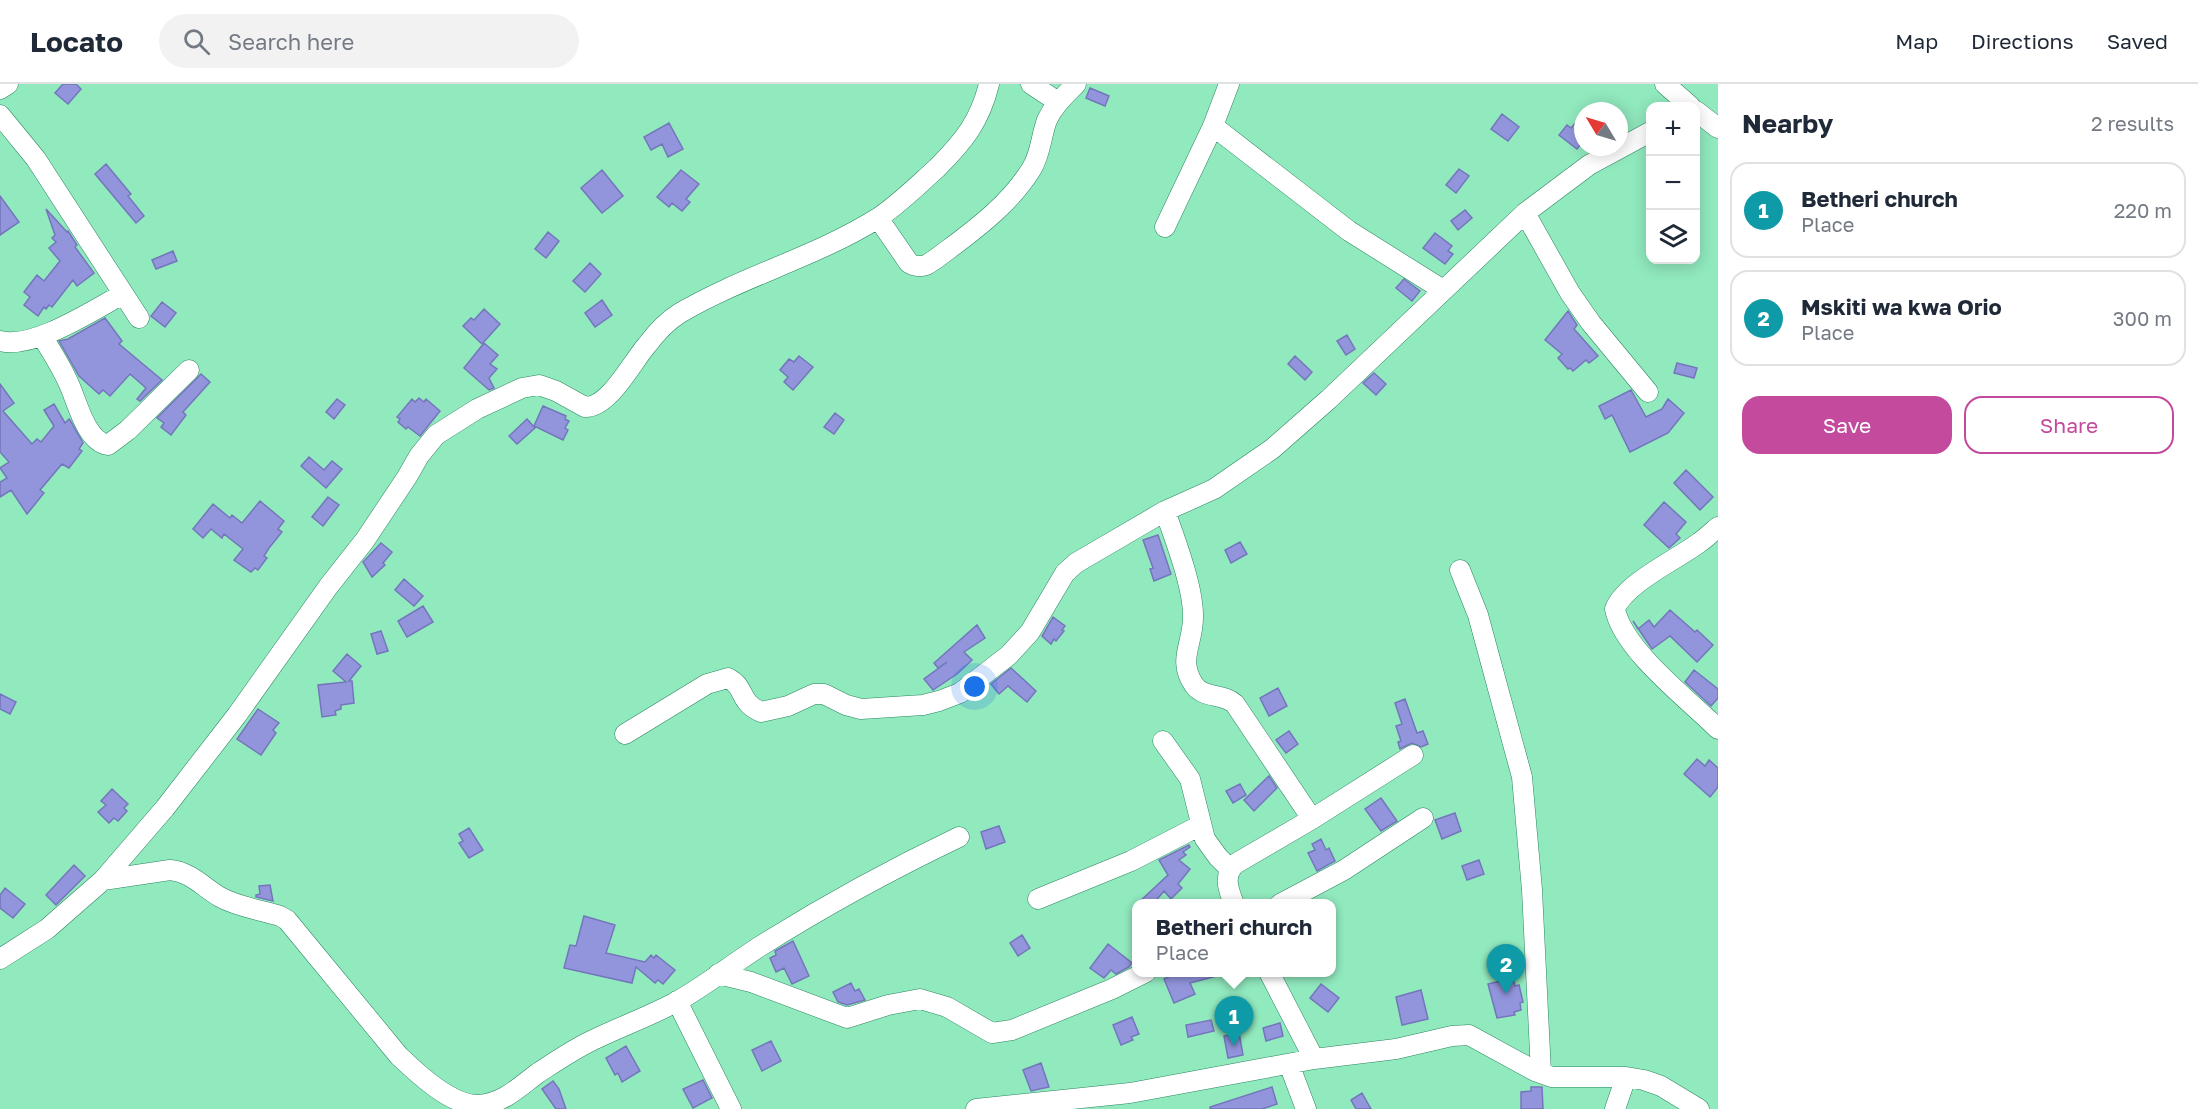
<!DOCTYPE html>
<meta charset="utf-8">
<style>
:root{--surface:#fff;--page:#f2f2f3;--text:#1f2937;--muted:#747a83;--line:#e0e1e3;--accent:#c34a9d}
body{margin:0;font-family:"Golos Text",sans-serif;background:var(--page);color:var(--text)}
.controls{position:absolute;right:18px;top:18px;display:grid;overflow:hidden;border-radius:12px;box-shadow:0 3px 15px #0003}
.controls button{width:54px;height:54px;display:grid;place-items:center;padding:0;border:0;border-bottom:2px solid var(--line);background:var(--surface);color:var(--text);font:30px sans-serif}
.compass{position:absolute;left:1574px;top:18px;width:54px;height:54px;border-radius:50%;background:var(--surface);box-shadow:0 3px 15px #0003;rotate:308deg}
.you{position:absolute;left:975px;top:603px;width:21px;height:21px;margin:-15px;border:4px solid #fff;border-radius:50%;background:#1a73e8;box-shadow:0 0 0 9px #1a73e833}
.badge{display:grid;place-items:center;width:39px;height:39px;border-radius:50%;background:var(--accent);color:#fff;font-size:20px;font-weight:700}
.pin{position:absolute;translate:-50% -50px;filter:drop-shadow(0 2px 3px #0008)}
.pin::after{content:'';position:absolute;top:32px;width:21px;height:18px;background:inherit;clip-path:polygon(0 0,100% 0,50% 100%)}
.popup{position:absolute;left:1132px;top:815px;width:204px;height:78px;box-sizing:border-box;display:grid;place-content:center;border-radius:12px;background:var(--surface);filter:drop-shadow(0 2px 4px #0005);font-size:20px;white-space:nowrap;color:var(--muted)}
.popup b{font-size:22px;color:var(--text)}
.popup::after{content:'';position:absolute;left:50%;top:100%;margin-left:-12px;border:12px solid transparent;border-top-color:var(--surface)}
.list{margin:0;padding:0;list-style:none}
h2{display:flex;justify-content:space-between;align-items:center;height:78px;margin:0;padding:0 24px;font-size:26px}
h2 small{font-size:20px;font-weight:400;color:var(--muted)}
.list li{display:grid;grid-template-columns:39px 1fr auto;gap:18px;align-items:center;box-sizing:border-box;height:96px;margin:0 12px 12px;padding:0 12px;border:2px solid var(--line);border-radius:18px}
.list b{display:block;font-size:22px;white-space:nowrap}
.list p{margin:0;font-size:20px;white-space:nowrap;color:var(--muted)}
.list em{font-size:20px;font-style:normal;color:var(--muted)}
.actions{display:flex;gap:12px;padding:18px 24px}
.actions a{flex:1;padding:14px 0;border:2px solid var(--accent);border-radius:18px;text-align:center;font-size:21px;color:var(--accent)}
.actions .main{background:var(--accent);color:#fff}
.icon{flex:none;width:33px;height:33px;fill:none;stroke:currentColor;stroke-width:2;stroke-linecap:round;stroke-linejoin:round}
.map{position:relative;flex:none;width:1718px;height:1025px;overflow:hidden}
header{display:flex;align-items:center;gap:36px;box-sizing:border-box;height:84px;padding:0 30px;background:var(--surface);border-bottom:2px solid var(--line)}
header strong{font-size:28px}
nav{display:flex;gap:33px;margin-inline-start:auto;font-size:21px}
.search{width:420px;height:54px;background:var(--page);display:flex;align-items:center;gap:15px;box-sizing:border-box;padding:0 21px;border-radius:33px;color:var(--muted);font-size:22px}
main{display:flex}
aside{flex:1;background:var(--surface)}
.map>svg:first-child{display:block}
.building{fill:#9295dc;stroke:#7476bb;stroke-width:1.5}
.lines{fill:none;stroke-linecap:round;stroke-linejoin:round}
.minor-casing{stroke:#2a8660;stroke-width:21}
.minor{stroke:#fff;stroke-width:20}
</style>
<header>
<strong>Locato</strong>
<div class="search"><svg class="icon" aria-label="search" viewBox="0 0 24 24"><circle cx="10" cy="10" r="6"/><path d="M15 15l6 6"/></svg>Search here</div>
<nav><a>Map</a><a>Directions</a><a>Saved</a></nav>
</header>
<main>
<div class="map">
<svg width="1718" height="1025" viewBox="0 0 1718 1025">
<rect width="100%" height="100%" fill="#91e9be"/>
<!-- building -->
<path class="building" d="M 63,0 L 76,0 L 81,5 L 68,20 L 55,9 Z
M 1090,4 L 1109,12 L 1105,22 L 1086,14 Z
M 1502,30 L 1519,43 L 1508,57 L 1491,45 Z
M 1577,37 L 1583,43 L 1583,58 L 1577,65 L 1559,51 L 1567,41 L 1571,44 Z
M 669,39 L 683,65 L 668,73 L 662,60 L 651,66 L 644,53 Z
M 106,80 L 131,110 L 128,112 L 144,132 L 136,139 L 95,90 Z
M 1459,85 L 1469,92 L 1456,109 L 1446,101 Z
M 602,86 L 623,112 L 602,129 L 581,104 Z
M 681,86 L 699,100 L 686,115 L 690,118 L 682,127 L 672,119 L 669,123 L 657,113 Z
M 0,112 L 19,138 L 0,151 Z
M 46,125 L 67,148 L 68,147 L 77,161 L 75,163 L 94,189 L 77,202 L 73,196 L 52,223 L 49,221 L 46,225 L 44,223 L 38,232 L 24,221 L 30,213 L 24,208 L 37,191 L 44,197 L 60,177 L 49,164 L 56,158 L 52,154 L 55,151 Z
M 1465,126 L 1472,134 L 1458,146 L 1451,137 Z
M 548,148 L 559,157 L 546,174 L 535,165 Z
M 1435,149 L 1452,162 L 1448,167 L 1453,170 L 1445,180 L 1423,164 Z
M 173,167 L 177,177 L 156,185 L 152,176 Z
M 590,179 L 601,190 L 585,208 L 573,197 Z
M 1404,195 L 1420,207 L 1412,217 L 1396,204 Z
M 602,216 L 612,231 L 595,243 L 585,229 Z
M 162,218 L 176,229 L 165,243 L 151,232 Z
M 484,225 L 500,240 L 482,260 L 463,242 L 471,234 L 474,236 Z
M 1568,227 L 1577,241 L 1574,245 L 1598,272 L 1589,279 L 1586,276 L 1573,287 L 1570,284 L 1568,285 L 1558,274 L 1562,270 L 1545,256 Z
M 105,234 L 122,257 L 119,260 L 162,296 L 140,317 L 137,315 L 146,304 L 130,290 L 110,312 L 103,306 L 99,310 L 79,292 L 59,257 L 68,255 Z
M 1347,251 L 1355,265 L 1346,271 L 1337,257 Z
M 484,259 L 498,271 L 490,280 L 497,285 L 489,294 L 494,304 L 489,306 L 464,284 Z
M 799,272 L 813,283 L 793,306 L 784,298 L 788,293 L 780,286 L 789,275 L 794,278 Z
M 1295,272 L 1312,288 L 1305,296 L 1288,280 Z
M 1677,279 L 1697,284 L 1694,294 L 1674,289 Z
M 1374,289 L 1386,300 L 1376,311 L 1363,299 Z
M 201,290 L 210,298 L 183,328 L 186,331 L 171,351 L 161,343 L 164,339 L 157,334 Z
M 0,300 L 14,319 L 3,327 L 32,360 L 37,355 L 41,358 L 54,342 L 44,326 L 54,320 L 65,339 L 69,335 L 70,336 L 83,359 L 79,365 L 82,367 L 69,384 L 62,380 L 40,406 L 44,409 L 27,430 L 11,406 L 0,413 L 0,398 L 7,394 L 0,384 L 9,378 L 0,368 Z
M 1631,306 L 1646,333 L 1662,325 L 1668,315 L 1684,329 L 1668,349 L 1630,368 L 1612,331 L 1605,335 L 1599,322 Z
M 419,314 L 424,318 L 426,315 L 440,327 L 420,352 L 408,343 L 406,345 L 398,338 L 400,335 L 397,333 L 412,315 L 415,318 Z
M 337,315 L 345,321 L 334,335 L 326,328 Z
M 543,322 L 566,332 L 565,335 L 569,337 L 565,344 L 568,346 L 563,356 L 534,342 Z
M 835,329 L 844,336 L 834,350 L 824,343 Z
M 527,335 L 535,344 L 517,360 L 509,352 Z
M 309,373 L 324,386 L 332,377 L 342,385 L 326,404 L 301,382 Z
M 1686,386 L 1713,413 L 1700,426 L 1674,399 Z
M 328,413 L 339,421 L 323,442 L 312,433 Z
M 260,417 L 284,437 L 278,445 L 282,448 L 269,464 L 264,472 L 267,474 L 258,486 L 255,484 L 251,488 L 234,476 L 243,465 L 224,450 L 222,454 L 211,445 L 203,454 L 193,445 L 213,420 L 230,434 L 232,431 L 242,439 Z
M 1664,418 L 1686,438 L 1676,450 L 1680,454 L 1669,464 L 1644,441 Z
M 1158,451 L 1171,490 L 1154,497 L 1150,485 L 1153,484 L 1143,456 Z
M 1240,458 L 1247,470 L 1231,479 L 1225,466 Z
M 381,459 L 392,468 L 383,479 L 385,481 L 372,493 L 363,478 Z
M 404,495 L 423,512 L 414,522 L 395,506 Z
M 423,522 L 433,538 L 407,553 L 398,537 Z
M 1670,526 L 1695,548 L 1697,546 L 1713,561 L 1697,578 L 1670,552 L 1652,565 L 1633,537 L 1638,545 L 1649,536 L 1654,543 Z
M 1053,533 L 1065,542 L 1062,546 L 1064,547 L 1056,557 L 1054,555 L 1051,560 L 1042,552 Z
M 977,541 L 985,554 L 964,568 L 972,576 L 957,590 L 933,606 L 924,595 L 947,578 L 938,584 L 934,579 Z
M 381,547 L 388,567 L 377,570 L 371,550 Z
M 347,570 L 361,582 L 349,597 L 352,597 L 354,619 L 341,621 L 341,625 L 335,627 L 336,631 L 322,633 L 318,601 L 346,598 L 333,587 Z
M 1011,584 L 1036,607 L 1027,618 L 1008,602 L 999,610 L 991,600 Z
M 1694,586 L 1718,605 L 1718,614 L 1711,622 L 1685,598 Z
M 1278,604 L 1287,622 L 1269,632 L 1260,614 Z
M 0,610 L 16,618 L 10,630 L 0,625 Z
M 1405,615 L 1417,649 L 1423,647 L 1428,660 L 1421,663 L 1412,659 L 1400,665 L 1398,658 L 1401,657 L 1396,642 L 1402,640 L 1395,619 Z
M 258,625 L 279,639 L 273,646 L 276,649 L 261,671 L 237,655 Z
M 1289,647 L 1298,660 L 1286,669 L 1276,656 Z
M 1697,675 L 1705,682 L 1709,676 L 1718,684 L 1718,703 L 1710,713 L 1684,690 Z
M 1269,692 L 1277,704 L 1254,727 L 1244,716 Z
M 1240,700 L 1246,711 L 1233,719 L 1226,707 Z
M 112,705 L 128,720 L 124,724 L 127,727 L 118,737 L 114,734 L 109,739 L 98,728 L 106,721 L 101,717 Z
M 1381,714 L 1397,737 L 1381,747 L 1365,725 Z
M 1455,729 L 1461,747 L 1442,755 L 1435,736 Z
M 999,742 L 1005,758 L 986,765 L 981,748 Z
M 469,744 L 483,766 L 469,774 L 459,759 L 463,757 L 459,750 Z
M 1321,755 L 1326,766 L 1329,764 L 1335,777 L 1317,787 L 1308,769 L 1315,766 L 1312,760 Z
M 1189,761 L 1190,763 L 1183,768 L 1186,771 L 1179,776 L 1190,785 L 1178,800 L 1182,804 L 1171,815 L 1164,807 L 1154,819 L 1138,819 L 1168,791 L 1159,776 Z
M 1479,776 L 1484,790 L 1467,796 L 1462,782 Z
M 74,781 L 85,792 L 56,821 L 46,811 Z
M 270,801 L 273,817 L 256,813 L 256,811 L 260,810 L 259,802 Z
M 5,804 L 25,820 L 13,834 L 0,824 L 0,811 Z
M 584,832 L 615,841 L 606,869 L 645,878 L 651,871 L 654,874 L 656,871 L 675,886 L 663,900 L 658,896 L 655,899 L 636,883 L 632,899 L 564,884 L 570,861 L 576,862 Z
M 1022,851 L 1030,864 L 1018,872 L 1010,859 Z
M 793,857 L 809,892 L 792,900 L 784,884 L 776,888 L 770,874 L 776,871 L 775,867 Z
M 1108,860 L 1132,879 L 1129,883 L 1116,890 L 1111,886 L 1104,894 L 1090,884 Z
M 1179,888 L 1216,888 L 1217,892 L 1190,899 L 1195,910 L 1174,919 L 1164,895 Z
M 1513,894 L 1515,902 L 1519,901 L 1523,918 L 1520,919 L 1521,926 L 1514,928 L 1515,931 L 1497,934 L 1488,900 Z
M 851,899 L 855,907 L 859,905 L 865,916 L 847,921 L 838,918 L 833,908 Z
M 1321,900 L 1339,914 L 1328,928 L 1310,914 Z
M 1421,906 L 1428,935 L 1402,941 L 1396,913 Z
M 1132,933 L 1139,950 L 1131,953 L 1133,956 L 1121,961 L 1113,941 Z
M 1211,936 L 1214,947 L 1188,953 L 1186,941 Z
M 1280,939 L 1283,952 L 1266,957 L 1263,944 Z
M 1239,949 L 1243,971 L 1228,974 L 1224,952 Z
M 771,957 L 781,977 L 762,987 L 752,966 Z
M 626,962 L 640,987 L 622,998 L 618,989 L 615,991 L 606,974 Z
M 1041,979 L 1049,1003 L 1031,1007 L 1023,986 Z
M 703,996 L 712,1014 L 693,1024 L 683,1005 Z
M 553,997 L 559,1005 L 566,1025 L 556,1025 L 542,1005 Z
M 1272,1003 L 1277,1020 L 1262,1025 L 1210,1025 L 1210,1023 Z
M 1531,1003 L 1542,1003 L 1543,1025 L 1521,1025 L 1521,1008 L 1531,1007 Z
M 1362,1009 L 1371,1025 L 1356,1025 L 1351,1016 Z"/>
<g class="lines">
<!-- minor casing -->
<g class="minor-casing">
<path id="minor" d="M 1031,0 L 1058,18
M 1665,0 L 1690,22
M 0,5 L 8,0
M 1696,27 L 1718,44
M 0,31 L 36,75 L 139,234
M 1213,42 L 1349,147 L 1443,206
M 1525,129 L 1570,209 L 1591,239 L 1648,308
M 878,134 L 909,179 C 914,182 920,183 926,181 C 934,177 942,170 949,165 C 980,142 1012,117 1032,84 C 1041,69 1041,52 1047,36 C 1054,21 1065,11 1076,0
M 1165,143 L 1213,42 L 1229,0
M 42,252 C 51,267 61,282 68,298 C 77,316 85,357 108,361 L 128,346 L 189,286
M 0,257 C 33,266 93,226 123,210
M 1165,427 C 1175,455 1194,505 1193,534 C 1193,560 1177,576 1194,601 C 1204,615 1223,609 1235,620 L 1312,735
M 1718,443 C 1712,448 1706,454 1700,458 C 1678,475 1625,499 1615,525 C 1623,566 1688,615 1718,645
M 1460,486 L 1478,531 L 1522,693 L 1532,806 L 1541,989
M 625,650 L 707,600 L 728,594 C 747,604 737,617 761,628 L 788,622 L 814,610 L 824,610 L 846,621 L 861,625 L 923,621 L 939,617 L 960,609 L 1009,571 L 1030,548 L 1065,489 L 1076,479 L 1165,427 L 1214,405 L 1272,365 L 1329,315 L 1525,129 L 1589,81 L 1650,48
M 1163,657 L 1190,695 L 1205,755 L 1218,773 L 1230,785
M 103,796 L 170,786 C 191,788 203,803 220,813 C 238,823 261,826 280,832 L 287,836 L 399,972 C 419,991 452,1022 479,1021 C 504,1019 519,1003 538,989 C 555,978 571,967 589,958 C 617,944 648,933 676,918 C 705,902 731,881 759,863 C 824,822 890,786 959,753
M 1038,815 L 1131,777 L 1201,741
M 1234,820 C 1228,805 1223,792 1235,780 L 1312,735 L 1413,671
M 1280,820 L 1344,786 L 1423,734
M 0,875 L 47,845 L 103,796 L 165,724 L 237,631 L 328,503 L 365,456 L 407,393 L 419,372 L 436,351 L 477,325 L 522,304 L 539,301 L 556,307 L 585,323 C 609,324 632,278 647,261 C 656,249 667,237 680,229 C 743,192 816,173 878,134 C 899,120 918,101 937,84 C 964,57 980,37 989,0
M 1269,888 L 1314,975
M 718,890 L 751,898 L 847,934 L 888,921 L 920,915 L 947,923 L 992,949 L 1012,946 L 1112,905 L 1146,888
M 677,917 L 731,1025
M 1289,980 L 1306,1025
M 976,1025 L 1130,1009 L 1314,975 L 1396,965 L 1452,952 L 1469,951 L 1535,987 L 1552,993 L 1626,993 L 1644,996 L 1661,1002 L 1699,1025
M 1615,1025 L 1626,993"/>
</g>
<!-- minor -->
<use href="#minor" class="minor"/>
</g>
</svg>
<div class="controls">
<button>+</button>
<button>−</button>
<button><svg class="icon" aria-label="layers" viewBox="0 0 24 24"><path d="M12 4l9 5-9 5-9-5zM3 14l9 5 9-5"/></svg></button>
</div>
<svg class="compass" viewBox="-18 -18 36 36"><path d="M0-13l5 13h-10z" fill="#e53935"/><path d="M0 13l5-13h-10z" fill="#747a83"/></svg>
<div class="you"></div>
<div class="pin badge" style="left:1234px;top:962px;background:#0f9aa8">1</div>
<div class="popup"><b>Betheri church</b>Place</div>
<div class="pin badge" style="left:1506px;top:910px;background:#0f9aa8">2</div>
</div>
<aside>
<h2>Nearby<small>2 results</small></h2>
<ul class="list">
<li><span class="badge" style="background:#0f9aa8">1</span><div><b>Betheri church</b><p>Place</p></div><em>220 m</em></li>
<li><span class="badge" style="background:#0f9aa8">2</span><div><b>Mskiti wa kwa Orio</b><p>Place</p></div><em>300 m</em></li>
</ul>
<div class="actions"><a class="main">Save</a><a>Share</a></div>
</aside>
</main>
